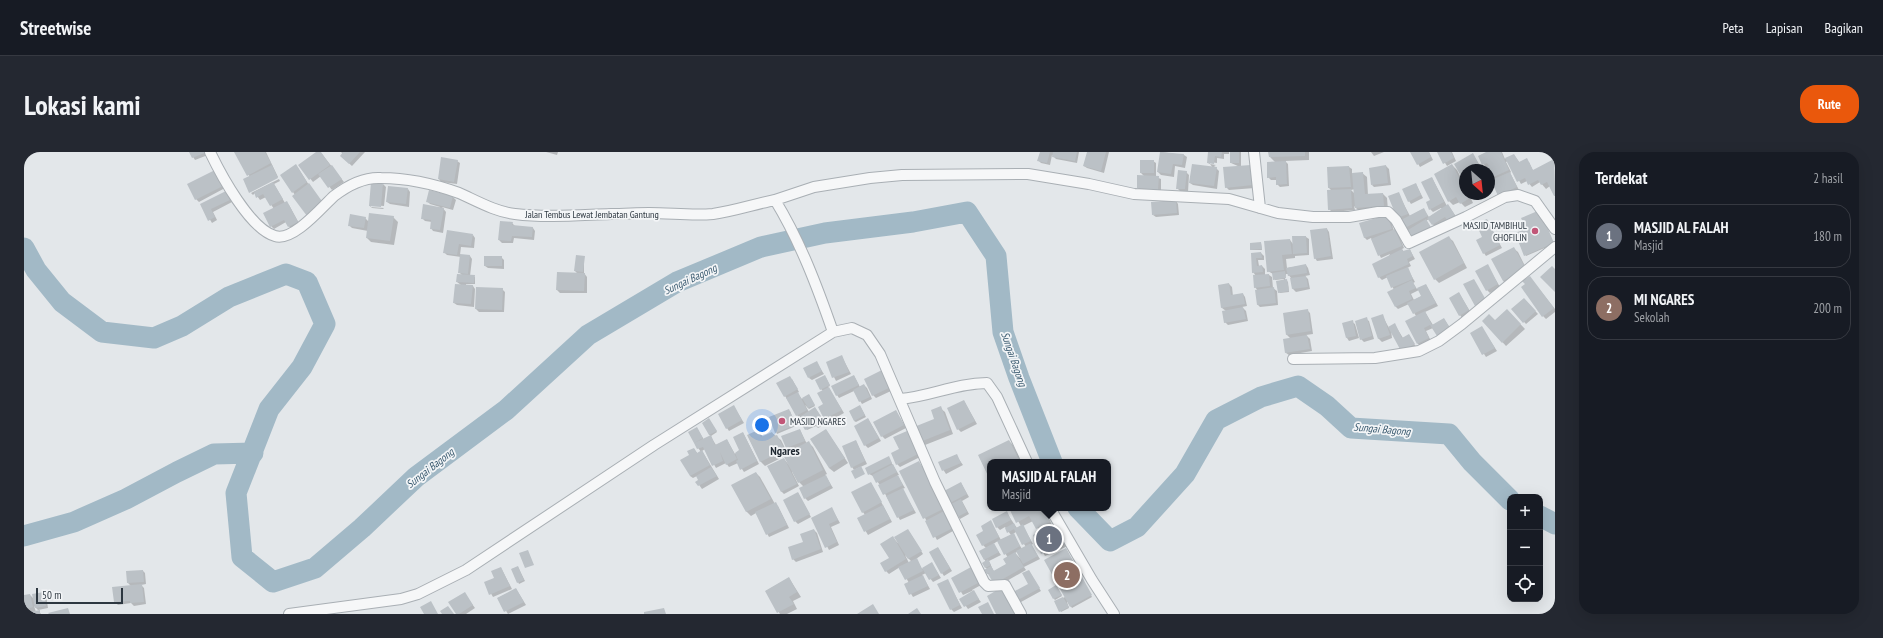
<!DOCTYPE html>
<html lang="id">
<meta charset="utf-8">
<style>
:root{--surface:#171b24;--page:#242831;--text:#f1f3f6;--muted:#9ea1a6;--line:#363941;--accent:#ea580c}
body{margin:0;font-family:"PT Sans Narrow",sans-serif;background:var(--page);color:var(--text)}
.controls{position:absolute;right:12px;bottom:12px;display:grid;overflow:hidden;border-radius:8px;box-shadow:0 4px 16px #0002}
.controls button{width:36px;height:36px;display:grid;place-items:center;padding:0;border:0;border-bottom:1px solid var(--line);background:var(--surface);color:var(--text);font:20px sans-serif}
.compass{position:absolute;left:1435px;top:12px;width:36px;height:36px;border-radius:50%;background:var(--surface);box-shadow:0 4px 16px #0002;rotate:153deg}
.scale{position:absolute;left:12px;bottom:10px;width:87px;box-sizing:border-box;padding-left:4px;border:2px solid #2d3740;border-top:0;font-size:11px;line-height:14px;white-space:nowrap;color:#2d3740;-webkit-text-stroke:3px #f3f5f7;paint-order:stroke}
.you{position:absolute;left:738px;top:273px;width:14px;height:14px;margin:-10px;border:3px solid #fff;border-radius:50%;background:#1a73e8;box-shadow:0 0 0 6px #1a73e833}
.badge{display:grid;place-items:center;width:26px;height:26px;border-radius:50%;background:var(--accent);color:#fff;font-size:13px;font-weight:700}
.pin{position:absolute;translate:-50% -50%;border:2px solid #fff;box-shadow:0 1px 4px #0006}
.popup{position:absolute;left:963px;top:307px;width:124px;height:52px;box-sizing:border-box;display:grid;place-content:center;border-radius:8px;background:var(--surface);filter:drop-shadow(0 1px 3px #0005);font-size:13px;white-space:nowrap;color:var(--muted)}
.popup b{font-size:15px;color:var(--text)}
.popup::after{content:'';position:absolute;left:50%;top:100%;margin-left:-8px;border:8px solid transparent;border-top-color:var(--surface)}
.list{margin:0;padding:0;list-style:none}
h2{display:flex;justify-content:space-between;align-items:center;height:52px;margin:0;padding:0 16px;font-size:17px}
h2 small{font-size:13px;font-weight:400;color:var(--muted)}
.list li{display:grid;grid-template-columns:26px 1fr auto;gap:12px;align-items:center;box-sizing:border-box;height:64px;margin:0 8px 8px;padding:0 8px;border:1px solid var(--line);border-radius:16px}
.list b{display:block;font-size:15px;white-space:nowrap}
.list p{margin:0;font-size:13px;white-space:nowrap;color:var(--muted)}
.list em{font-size:13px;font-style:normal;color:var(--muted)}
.icon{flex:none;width:22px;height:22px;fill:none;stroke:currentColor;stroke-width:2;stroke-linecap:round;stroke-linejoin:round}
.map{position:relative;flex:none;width:1531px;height:462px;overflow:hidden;border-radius:16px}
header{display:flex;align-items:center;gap:24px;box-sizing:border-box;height:56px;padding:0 20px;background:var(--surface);border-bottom:1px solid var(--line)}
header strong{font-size:19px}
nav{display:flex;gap:22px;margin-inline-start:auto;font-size:14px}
.intro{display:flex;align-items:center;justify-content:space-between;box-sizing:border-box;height:96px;padding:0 24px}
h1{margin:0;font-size:28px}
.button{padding:10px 18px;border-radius:16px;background:var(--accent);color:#fff;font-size:14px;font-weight:700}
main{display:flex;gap:24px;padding:0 24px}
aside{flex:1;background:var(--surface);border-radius:16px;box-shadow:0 4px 16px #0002}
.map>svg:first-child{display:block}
.shadow{fill:#0003;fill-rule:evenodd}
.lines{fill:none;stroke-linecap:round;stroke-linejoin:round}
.river{stroke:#a2b9c6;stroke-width:21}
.building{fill:#bbc1c6}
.street-casing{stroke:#a9afb4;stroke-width:12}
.street{stroke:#f6f7f8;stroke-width:10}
.poi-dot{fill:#c15677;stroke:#f3f5f7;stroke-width:1.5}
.labels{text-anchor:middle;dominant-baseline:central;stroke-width:3.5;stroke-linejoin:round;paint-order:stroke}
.street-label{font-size:10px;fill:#2d3740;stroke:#f3f5f7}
.poi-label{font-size:10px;fill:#2d3740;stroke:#f3f5f7;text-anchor:end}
.water-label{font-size:11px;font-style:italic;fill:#3b5b70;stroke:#f3f5f7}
.quarter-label{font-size:12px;font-weight:bold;fill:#1f2831;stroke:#f3f5f7}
</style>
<header>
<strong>Streetwise</strong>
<nav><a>Peta</a><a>Lapisan</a><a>Bagikan</a></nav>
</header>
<div class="intro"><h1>Lokasi kami</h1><a class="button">Rute</a></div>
<main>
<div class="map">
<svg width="1531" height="462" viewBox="0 0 1531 462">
<rect width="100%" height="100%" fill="#e3e7ea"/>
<!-- shadow -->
<path class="shadow" d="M 166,0 L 182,0 L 184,3 L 171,8 Z
M 211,0 L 242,0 L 254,25 L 226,39 L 226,25 Z
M 294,0 L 298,2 L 320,30 L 308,38 L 297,24 L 289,30 L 276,14 Z
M 317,0 L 341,0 L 328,14 L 317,4 L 319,2 Z
M 522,0 L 534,0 L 533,3 Z
M 1017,0 L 1055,0 L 1053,11 L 1032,7 L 1028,3 L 1026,13 L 1017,11 L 1014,8 Z
M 1064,0 L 1085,0 L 1080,21 L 1063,16 L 1060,14 Z
M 1137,0 L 1160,3 L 1163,5 L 1161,16 L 1151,14 L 1150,25 L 1137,23 L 1134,20 Z
M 1186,0 L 1205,0 L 1205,2 L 1200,2 L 1200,7 L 1193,6 L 1193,11 L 1186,10 L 1186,12 L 1184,11 Z
M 1207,0 L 1217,0 L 1217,15 L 1231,36 L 1205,38 L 1202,35 L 1216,15 L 1207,11 Z
M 1245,0 L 1285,0 L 1285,8 L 1261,9 L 1264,12 L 1265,34 L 1256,35 L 1253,32 L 1253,28 L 1247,28 L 1244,25 L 1251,10 L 1246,5 Z
M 1347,0 L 1360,0 L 1350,4 Z
M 1387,0 L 1405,0 L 1409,8 L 1396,15 Z
M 1414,0 L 1428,0 L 1432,9 L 1423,14 Z
M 1464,0 L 1478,0 L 1481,7 L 1490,3 L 1496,11 L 1505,10 L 1509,19 L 1530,8 L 1531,44 L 1526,34 L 1522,37 L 1516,30 L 1508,35 L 1503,29 L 1497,32 L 1484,9 L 1482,10 L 1487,20 L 1486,21 L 1495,38 L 1477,46 L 1465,25 L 1465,18 L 1462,18 L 1462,16 L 1455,4 Z
M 1449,3 L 1459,18 L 1441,18 L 1441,29 L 1432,12 Z
M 433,9 L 436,11 L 433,32 L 417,30 L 415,27 Z
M 1129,9 L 1132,11 L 1132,25 L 1137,27 L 1137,40 L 1116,39 L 1114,36 L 1120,24 L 1117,21 Z
M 1186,12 L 1192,13 L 1190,14 L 1195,19 L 1193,37 L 1169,33 L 1166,31 L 1189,16 Z
M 1428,13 L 1433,18 L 1441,34 L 1441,42 L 1445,42 L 1449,51 L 1441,55 L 1436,50 L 1429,53 L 1425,49 Z
M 1362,14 L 1365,17 L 1367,33 L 1350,35 L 1348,33 Z
M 1325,15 L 1328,17 L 1328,22 L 1338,21 L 1343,25 L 1344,43 L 1359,42 L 1363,46 L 1364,58 L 1336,60 L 1330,54 L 1331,58 L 1308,60 L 1305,57 L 1308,39 L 1305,36 L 1304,16 ZM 1331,37 L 1331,42 L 1327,38 Z
M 274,16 L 285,33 L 271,43 L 269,40 Z
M 191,19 L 201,36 L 175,50 L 172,47 Z
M 1162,20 L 1165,23 L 1164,40 L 1156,39 L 1153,36 Z
M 1408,26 L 1423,54 L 1426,56 L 1433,66 L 1426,70 L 1423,68 L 1411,75 L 1405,67 L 1402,69 L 1410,80 L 1384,78 L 1374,66 L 1374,41 L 1386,64 L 1399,57 L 1405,65 L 1418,57 L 1417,56 L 1409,60 L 1406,57 Z
M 255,27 L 256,29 L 250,32 L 261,51 L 265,53 L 276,73 L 267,77 L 262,70 L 250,77 L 247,74 L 250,57 L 242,45 L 236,48 L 231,41 L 229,43 L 227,41 Z
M 359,32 L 362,35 L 360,54 L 347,53 L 347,55 L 346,54 Z
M 1392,32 L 1399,46 L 1387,52 L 1385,49 Z
M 384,37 L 386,40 L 385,55 L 366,52 L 363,50 Z
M 406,39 L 429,45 L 432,48 L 429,58 L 418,55 L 422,60 L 419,81 L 409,79 L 407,76 L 408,70 L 401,69 L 398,66 L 415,56 L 416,55 L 406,52 L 403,49 Z
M 202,40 L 208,50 L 189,60 L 193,68 L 188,71 L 177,53 Z
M 1152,49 L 1154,52 L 1155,63 L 1132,65 L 1129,63 Z
M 347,55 L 360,56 L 359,57 L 348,56 Z
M 369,65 L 374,70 L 370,93 L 347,90 L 343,86 L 344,79 L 328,76 L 325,73 L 341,66 L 345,70 Z
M 1366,66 L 1370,79 L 1374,81 L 1380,96 L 1378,97 L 1380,100 L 1386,98 L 1391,107 L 1385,110 L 1387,114 L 1383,116 L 1391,130 L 1389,131 L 1393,137 L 1402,133 L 1414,154 L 1401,160 L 1409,173 L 1420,167 L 1428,179 L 1416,186 L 1409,176 L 1402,179 L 1407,189 L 1396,194 L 1394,192 L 1392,164 L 1385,152 L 1374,157 L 1372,155 L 1370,138 L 1364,125 L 1358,128 L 1355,125 L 1366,102 L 1357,106 L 1347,86 L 1343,88 L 1340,85 ZM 1395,138 L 1398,144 L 1390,148 L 1387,142 Z
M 1463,68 L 1478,96 L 1462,104 L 1460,101 L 1459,85 Z
M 488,71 L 491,74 L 509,76 L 511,79 L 510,88 L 490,86 L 489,91 L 478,91 L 475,88 Z
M 1303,77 L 1305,80 L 1309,107 L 1293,109 L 1291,106 Z
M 1492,82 L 1530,92 L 1502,104 Z
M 449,83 L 451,86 L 450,96 L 437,95 L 436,103 L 446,104 L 448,107 L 446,124 L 451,125 L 451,132 L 442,132 L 442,134 L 449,134 L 451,137 L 450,155 L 433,153 L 430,151 L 437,133 L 433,130 L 438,123 L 435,120 L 437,105 L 423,103 L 420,100 Z
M 1282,85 L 1285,87 L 1285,103 L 1271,104 L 1271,106 L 1262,107 L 1263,116 L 1282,113 L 1284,116 L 1286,123 L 1281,124 L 1284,127 L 1286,137 L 1272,140 L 1269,137 L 1267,126 L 1264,122 L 1262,122 L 1261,127 L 1264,130 L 1265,140 L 1256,141 L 1255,140 L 1260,127 L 1251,128 L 1249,122 L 1244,119 L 1266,88 L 1269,92 Z
M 1424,85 L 1429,89 L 1443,116 L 1415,131 L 1411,127 Z
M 1237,91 L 1238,98 L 1227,98 L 1227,92 Z
M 1489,96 L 1494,100 L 1505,122 L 1484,133 L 1479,129 Z
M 1237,101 L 1240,104 L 1240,108 L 1234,108 L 1235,114 L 1238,114 L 1241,117 L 1241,123 L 1245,123 L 1248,125 L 1249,136 L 1253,139 L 1254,153 L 1236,155 L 1234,153 L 1234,139 L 1231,135 L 1232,124 L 1229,120 L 1228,102 Z
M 560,104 L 560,121 L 563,125 L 563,141 L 536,141 L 533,138 L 554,122 L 551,119 Z
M 477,105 L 480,108 L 480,117 L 464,116 L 461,114 Z
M 1463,113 L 1476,135 L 1466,141 L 1463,138 Z
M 1508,128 L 1531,157 L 1531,160 L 1522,167 L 1519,164 Z
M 1205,132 L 1208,135 L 1209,144 L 1219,142 L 1221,145 L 1223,154 L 1218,155 L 1222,159 L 1224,169 L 1204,173 L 1201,170 L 1202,159 L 1198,156 Z
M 478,137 L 481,140 L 480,160 L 455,160 L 452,157 Z
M 1435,141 L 1447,161 L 1438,166 L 1436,163 Z
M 1500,147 L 1514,162 L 1502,172 L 1488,157 Z
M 1283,158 L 1286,161 L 1289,182 L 1282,183 L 1286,187 L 1288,199 L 1265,203 L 1262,201 L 1267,187 L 1263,183 L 1260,162 Z
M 1483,158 L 1501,177 L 1482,194 L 1459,169 L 1471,169 Z
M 1358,163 L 1365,176 L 1371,173 L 1379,186 L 1385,183 L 1392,195 L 1380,202 L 1367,178 L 1368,186 L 1358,190 L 1355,187 L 1348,167 Z
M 1342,167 L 1345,169 L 1350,187 L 1340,190 L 1337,187 Z
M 1328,170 L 1331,172 L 1335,186 L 1325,189 L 1323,186 L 1319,172 Z
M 1458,176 L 1473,199 L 1462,205 L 1447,182 Z
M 818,205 L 827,222 L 812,229 L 803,211 Z
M 792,210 L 800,222 L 788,228 L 785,226 Z
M 858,219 L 869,238 L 852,246 L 849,243 Z
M 830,224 L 836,235 L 840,233 L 843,236 L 848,247 L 838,252 L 830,239 L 815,246 L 813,243 Z
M 802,226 L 806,234 L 804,235 L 820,261 L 804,270 L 795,256 L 800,253 L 799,239 L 797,237 Z
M 768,227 L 775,240 L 773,241 L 778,247 L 785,243 L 791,254 L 785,257 L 781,253 L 785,260 L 791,256 L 802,272 L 794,276 L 792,274 L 783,278 L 782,277 L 761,244 Z
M 940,249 L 953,272 L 937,280 L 934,277 Z
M 710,255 L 720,271 L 705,279 L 703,276 Z
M 837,256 L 842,265 L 832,270 L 830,269 Z
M 916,256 L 921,260 L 929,282 L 901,293 L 897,289 L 911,267 Z
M 766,259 L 772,274 L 753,282 L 746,265 Z
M 872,259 L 882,276 L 861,287 L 858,284 Z
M 844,267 L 857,289 L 844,296 L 841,293 Z
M 686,269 L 693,280 L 687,284 L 685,283 Z
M 674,278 L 680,288 L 687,285 L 692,293 L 703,288 L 711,302 L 716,299 L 719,281 L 735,312 L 720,320 L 714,311 L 705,315 L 702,311 L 692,316 L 681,297 L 678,299 L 695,327 L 678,337 L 673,330 L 676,328 L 673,324 L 669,326 L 666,324 L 667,304 L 670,297 L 674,302 L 677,300 L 670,290 Z
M 776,278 L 783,292 L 785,291 L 789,295 L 803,322 L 801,323 L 809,336 L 784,349 L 781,346 L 780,335 L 775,330 L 769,319 L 768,320 L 775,334 L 760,342 L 757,339 L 760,307 L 765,313 L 761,304 L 741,314 L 737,310 L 724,284 L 734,279 L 739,285 L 748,281 L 757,288 L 764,302 L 772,297 L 765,298 L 763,296 Z
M 802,278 L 824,311 L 810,320 L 805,316 Z
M 883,280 L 896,305 L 876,315 L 873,312 Z
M 832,289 L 843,312 L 830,318 L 828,315 Z
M 985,289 L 989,293 L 997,310 L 966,310 L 966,326 L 955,304 Z
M 932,303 L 939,313 L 922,322 L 915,311 Z
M 864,305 L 875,323 L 873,323 L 881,336 L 878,337 L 892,361 L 876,368 L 856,333 L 849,324 L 845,322 Z
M 895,311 L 899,315 L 923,362 L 920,362 L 929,379 L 913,388 L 876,320 Z
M 732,321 L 736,325 L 751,352 L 754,354 L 765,376 L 745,385 L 732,361 L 727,364 L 722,359 Z
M 847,331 L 868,370 L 844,383 L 834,366 L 841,363 L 839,360 Z
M 937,331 L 945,345 L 938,349 L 945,362 L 936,367 L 926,351 Z
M 774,341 L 787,365 L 774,372 L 771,369 Z
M 986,356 L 1020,356 L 1029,375 L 1044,394 L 1021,404 L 1010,384 L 1017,381 L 1009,369 L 999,374 L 1009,392 L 1007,393 L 1016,407 L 1000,415 L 1002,418 L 974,434 L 966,422 L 963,422 L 964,418 L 961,415 L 962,410 L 956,400 L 962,396 L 959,393 L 961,379 L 967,370 L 977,388 L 987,383 L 981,375 L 976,378 L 973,375 L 982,360 L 993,376 L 997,374 ZM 992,380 L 1002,395 L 998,397 L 989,382 ZM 974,389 L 984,406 L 983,412 L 970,420 L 965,409 L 977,403 L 969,392 ZM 993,400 L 997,407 L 991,401 Z
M 808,357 L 816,371 L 807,375 L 815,393 L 805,398 L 788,366 Z
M 790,378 L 793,381 L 799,400 L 772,410 L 769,407 Z
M 886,381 L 899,402 L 892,407 L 898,417 L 908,412 L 917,426 L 909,430 L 902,421 L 898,423 L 906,437 L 889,445 L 881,432 L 885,431 L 876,415 L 865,422 L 862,419 L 866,406 L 868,385 L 874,391 ZM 881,403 L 888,410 L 885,411 Z
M 914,396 L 928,419 L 920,424 L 918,421 Z
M 1042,397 L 1068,445 L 1048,456 L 1044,450 L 1043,450 L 1045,456 L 1037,460 L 1031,450 L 1041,445 Z
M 494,415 L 501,429 L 495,432 L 488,417 Z
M 477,416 L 488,437 L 469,445 L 461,431 L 471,426 Z
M 947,417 L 957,433 L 948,438 L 957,450 L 944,457 L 937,447 L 948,440 L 948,439 L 939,443 L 929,427 Z
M 119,419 L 121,421 L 122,432 L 117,433 L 120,436 L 122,452 L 110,454 L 107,451 L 94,453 L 91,450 L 107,434 L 104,431 Z
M 1005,419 L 1017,439 L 997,450 L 994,447 L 1005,433 Z
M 765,426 L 777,445 L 769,449 L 773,457 L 763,462 L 756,462 L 742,439 Z
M 923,428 L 938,456 L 930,460 L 927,457 Z
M 1033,435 L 1038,444 L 1031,448 L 1030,447 Z
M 492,437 L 502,453 L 484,462 L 474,446 Z
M 19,441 L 22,443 L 24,456 L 14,458 L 10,454 L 12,460 L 15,459 L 17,462 L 0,462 L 0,444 L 6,443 L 10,447 Z
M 440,441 L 451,456 L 442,462 L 433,462 Z"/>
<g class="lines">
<!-- river -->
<path class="river" d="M 0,96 L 12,118 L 38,150 L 78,180 L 130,186 L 158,174 L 205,145 L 262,122 L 283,130 L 301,172 L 278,215 L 245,257 L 212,341 L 218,405 L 249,430 L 291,416 L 338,376 L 392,325 L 482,258 L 564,183 L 653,130 L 737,95 L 801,81 L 889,70 L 943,60 L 972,104 L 979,180 L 995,226 L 1028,310
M 1054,356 L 1086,389 L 1113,375 L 1161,322 L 1192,268 L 1237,245 L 1274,234 L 1303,254 L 1327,276 L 1425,282 L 1448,310 L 1486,348
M 1516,364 L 1531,372
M 0,384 L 50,370 L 102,347 L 153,320 L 190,302 L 229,301"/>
</g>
<!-- building -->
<path class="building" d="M 165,0 L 183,0 L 168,6 Z
M 210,0 L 241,0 L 247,11 L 223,24 Z
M 292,0 L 297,0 L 306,13 L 285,28 L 274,13 Z
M 319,0 L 336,0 L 325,12 L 316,4 Z
M 1016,0 L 1026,0 L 1023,11 L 1013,9 Z
M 1029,0 L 1053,0 L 1051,9 L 1028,5 Z
M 1063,0 L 1082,0 L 1077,19 L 1059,14 Z
M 1136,0 L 1160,2 L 1158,13 L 1149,12 L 1147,22 L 1133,20 Z
M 1184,0 L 1198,0 L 1197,5 L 1191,4 L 1190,12 L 1183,11 Z
M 1206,0 L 1215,0 L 1215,11 L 1206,11 Z
M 1244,0 L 1281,0 L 1281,4 L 1245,5 Z
M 1386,0 L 1405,0 L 1407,5 L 1393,13 Z
M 1413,0 L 1427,0 L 1430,6 L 1419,12 Z
M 1462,0 L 1477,0 L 1485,18 L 1465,27 L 1465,18 L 1461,18 L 1460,16 L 1465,14 L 1463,11 L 1458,13 L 1454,4 Z
M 1449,1 L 1458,18 L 1441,18 L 1441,31 L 1430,12 Z
M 1490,2 L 1495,10 L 1503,6 L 1509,18 L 1530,7 L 1531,44 L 1530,44 L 1523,30 L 1517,33 L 1514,28 L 1504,33 L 1501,26 L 1493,30 L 1481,6 Z
M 417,5 L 434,8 L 430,30 L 414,27 Z
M 1116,8 L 1130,8 L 1130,21 L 1116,21 Z
M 1262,9 L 1263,32 L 1252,33 L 1252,25 L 1243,26 L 1243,10 Z
M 272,12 L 283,30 L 268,41 L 256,23 Z
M 1168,12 L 1193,15 L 1190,34 L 1165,31 Z
M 1428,12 L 1441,37 L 1441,42 L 1444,42 L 1446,46 L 1436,52 L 1432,45 L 1424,50 L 1410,22 Z
M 248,13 L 254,26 L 225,41 L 219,27 Z
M 308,13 L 318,27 L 304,36 L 294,22 Z
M 1227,13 L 1229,33 L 1201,36 L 1199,15 Z
M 1362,13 L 1364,31 L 1347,33 L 1345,16 Z
M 1325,14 L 1327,35 L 1304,36 L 1303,15 Z
M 191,18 L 199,34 L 171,48 L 163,32 Z
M 1154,18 L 1163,19 L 1161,37 L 1152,37 Z
M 1339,20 L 1341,42 L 1359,41 L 1360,54 L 1331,56 L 1328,21 Z
M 1486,20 L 1493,35 L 1474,44 L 1467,28 Z
M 1113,23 L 1135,24 L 1134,38 L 1113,36 Z
M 1408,25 L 1420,50 L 1405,58 L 1402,50 L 1406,48 L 1397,30 Z
M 249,30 L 259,47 L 246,54 L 239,42 L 232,46 L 230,40 Z
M 347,30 L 359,31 L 357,55 L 345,54 Z
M 285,31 L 300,52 L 283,64 L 268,44 Z
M 1392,31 L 1397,43 L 1384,50 L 1378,37 Z
M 364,34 L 384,36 L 382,52 L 362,50 Z
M 1327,37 L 1328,56 L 1304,58 L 1303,38 Z
M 405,38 L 429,44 L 426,56 L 402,50 Z
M 202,39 L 206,48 L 187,57 L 191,65 L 184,69 L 176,52 Z
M 1375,40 L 1384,62 L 1373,66 L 1364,44 Z
M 1152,48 L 1153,61 L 1128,63 L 1127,50 Z
M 263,49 L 274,70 L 264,75 L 260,68 L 246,75 L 239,61 Z
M 399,52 L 420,56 L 416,78 L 406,77 L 407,68 L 397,67 Z
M 1424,52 L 1431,63 L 1423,68 L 1421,65 L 1408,73 L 1403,66 Z
M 1400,56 L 1404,64 L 1381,76 L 1377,68 Z
M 1516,58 L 1530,91 L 1500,104 L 1491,81 L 1502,77 L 1497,66 Z
M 345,61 L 370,64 L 366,89 L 342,86 Z
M 326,62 L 342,65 L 340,76 L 324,74 Z
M 1363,63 L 1368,77 L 1340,86 L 1335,71 Z
M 1402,67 L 1408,77 L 1390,87 L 1384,78 Z
M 1463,67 L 1476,93 L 1459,102 L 1452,88 L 1458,85 L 1452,72 Z
M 476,69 L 489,70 L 488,73 L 509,75 L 508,85 L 488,84 L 487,89 L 474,88 Z
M 1303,76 L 1307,104 L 1290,107 L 1286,78 Z
M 1371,77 L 1378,94 L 1354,104 L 1347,87 Z
M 423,78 L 449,82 L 447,94 L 435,92 L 433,103 L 419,101 Z
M 1268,84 L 1282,84 L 1283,101 L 1269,102 Z
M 1425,84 L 1440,111 L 1410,128 L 1395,100 Z
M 1266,87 L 1268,102 L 1258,103 L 1260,118 L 1243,120 L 1240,89 Z
M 1237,90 L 1238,97 L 1226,98 L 1226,91 Z
M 1490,95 L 1502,117 L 1479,129 L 1467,107 Z
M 1378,97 L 1379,99 L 1386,97 L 1389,104 L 1383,107 L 1385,112 L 1354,126 L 1348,112 Z
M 1237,100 L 1238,106 L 1232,106 L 1233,114 L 1238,113 L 1239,120 L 1228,121 L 1227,101 Z
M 436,102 L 446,103 L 444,122 L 434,121 Z
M 552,103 L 561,104 L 559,120 L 550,119 Z
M 460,104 L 478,104 L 478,114 L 460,114 Z
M 1282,112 L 1283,121 L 1264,124 L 1262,116 Z
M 1464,112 L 1474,132 L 1462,139 L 1451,119 Z
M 1528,114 L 1531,117 L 1531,140 L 1516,125 Z
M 1384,115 L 1389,127 L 1367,136 L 1362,124 Z
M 1261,119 L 1262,126 L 1249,128 L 1248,121 Z
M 533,120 L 561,121 L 560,139 L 532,138 Z
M 433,122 L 451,123 L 450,131 L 432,130 Z
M 1245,122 L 1246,134 L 1230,136 L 1229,123 Z
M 1282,124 L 1284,135 L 1268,137 L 1266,126 Z
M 1506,124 L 1530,156 L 1518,165 L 1497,135 L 1501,132 L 1498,129 Z
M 1263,127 L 1265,139 L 1254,141 L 1252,129 Z
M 1450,127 L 1462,148 L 1451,154 L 1439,132 Z
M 1388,128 L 1392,136 L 1385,139 L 1388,147 L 1371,155 L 1363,140 Z
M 1205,131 L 1207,143 L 1219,141 L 1221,152 L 1197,156 L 1194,133 Z
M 431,132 L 449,133 L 447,152 L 429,151 Z
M 1402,132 L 1412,151 L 1389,162 L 1383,151 L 1397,144 L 1393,136 Z
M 452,135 L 479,136 L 478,158 L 451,157 Z
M 1250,135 L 1252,151 L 1233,153 L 1231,138 Z
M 1435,140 L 1445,158 L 1435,164 L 1425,146 Z
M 1500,146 L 1512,159 L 1499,171 L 1487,157 Z
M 1219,155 L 1222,167 L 1200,171 L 1198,159 Z
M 1284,157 L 1287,179 L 1262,183 L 1259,161 Z
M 1483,157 L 1497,172 L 1478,191 L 1458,169 L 1465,162 L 1471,168 Z
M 1401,159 L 1408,173 L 1420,166 L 1426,176 L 1413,184 L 1406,173 L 1400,176 L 1405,186 L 1393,192 L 1381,169 Z
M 1359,162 L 1366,183 L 1354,187 L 1347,166 Z
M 1343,165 L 1348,184 L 1336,188 L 1331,169 Z
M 1329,168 L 1332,184 L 1322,186 L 1318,171 Z
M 1371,171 L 1378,186 L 1385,182 L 1391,192 L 1377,199 L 1364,175 Z
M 1458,174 L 1471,196 L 1458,203 L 1446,181 Z
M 1283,183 L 1286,197 L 1261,201 L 1259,187 Z
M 818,203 L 825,220 L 808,226 L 802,210 Z
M 793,209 L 798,219 L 784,226 L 779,216 Z
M 858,218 L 867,235 L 848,244 L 840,227 Z
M 801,223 L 806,233 L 796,238 L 791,228 Z
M 830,223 L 835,233 L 812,244 L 807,234 Z
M 766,224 L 774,237 L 760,245 L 752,231 Z
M 840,232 L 846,245 L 835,250 L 829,238 Z
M 805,235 L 818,258 L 800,267 L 794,255 L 799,252 L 793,241 Z
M 774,240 L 783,258 L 772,264 L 762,246 Z
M 785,242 L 791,253 L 784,256 L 778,246 Z
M 940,248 L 951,269 L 933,278 L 923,256 Z
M 710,253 L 718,268 L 702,277 L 694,262 Z
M 836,253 L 841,263 L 830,269 L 825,259 Z
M 917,254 L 926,278 L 896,290 L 890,275 L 910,267 L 907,258 Z
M 791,255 L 800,269 L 781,278 L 774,266 Z
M 765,257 L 772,273 L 751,281 L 745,265 Z
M 872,258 L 880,273 L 857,285 L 849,270 Z
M 685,266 L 693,279 L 685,283 L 678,271 Z
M 844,266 L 855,286 L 840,294 L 830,274 Z
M 673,275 L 679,286 L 670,291 L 664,280 Z
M 776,277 L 781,289 L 762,296 L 757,284 Z
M 802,277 L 821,306 L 805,316 L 786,287 Z
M 734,278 L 737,285 L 748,280 L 750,284 L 753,283 L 761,298 L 736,310 L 723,283 Z
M 883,279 L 894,302 L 872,313 L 867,301 L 875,297 L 869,285 Z
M 719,280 L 733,309 L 716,318 L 712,309 L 714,308 L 711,301 L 715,298 L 709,285 Z
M 687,283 L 691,293 L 703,287 L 713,307 L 702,313 L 696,300 L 699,309 L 688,314 L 679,295 L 673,297 L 670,291 Z
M 832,288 L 841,309 L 827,316 L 818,294 Z
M 985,288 L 996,310 L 966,310 L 966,328 L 954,303 Z
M 785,289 L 799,318 L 774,331 L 759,303 Z
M 670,296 L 673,301 L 678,298 L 686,313 L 666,324 L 656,308 L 665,303 L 663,299 Z
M 933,302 L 937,311 L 918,319 L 914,310 Z
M 865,304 L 868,311 L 844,323 L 841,316 Z
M 760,306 L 773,332 L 757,340 L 743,314 Z
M 895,309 L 919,357 L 899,367 L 875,319 Z
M 869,312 L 873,320 L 852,331 L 848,323 Z
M 837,314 L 841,322 L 831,327 L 827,319 Z
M 687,315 L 693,324 L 674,334 L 671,330 L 674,328 L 672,324 Z
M 732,320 L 747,347 L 722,360 L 707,333 Z
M 802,323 L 807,333 L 780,347 L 775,336 Z
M 874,323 L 879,333 L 859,343 L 854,333 Z
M 847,330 L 858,350 L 838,361 L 827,340 Z
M 937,330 L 943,342 L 926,351 L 920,339 Z
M 879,336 L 890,358 L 873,366 L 862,344 Z
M 774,340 L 786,362 L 770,370 L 759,348 Z
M 937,347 L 943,360 L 933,365 L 927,352 Z
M 752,350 L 763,373 L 742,383 L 731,360 Z
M 859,353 L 866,367 L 840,380 L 833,366 Z
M 808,355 L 814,368 L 805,372 L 813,390 L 801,396 L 787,366 Z
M 985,356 L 1019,356 L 1026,370 L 1012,377 L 1005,364 L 992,371 Z
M 920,359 L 929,376 L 909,386 L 901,369 Z
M 983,359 L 987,368 L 972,376 L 968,367 Z
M 967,368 L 975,385 L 958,394 L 952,383 L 959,379 L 957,374 Z
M 990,371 L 992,376 L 999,372 L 1007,389 L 998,393 L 990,377 L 983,381 L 981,376 Z
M 1033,372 L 1042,391 L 1017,402 L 1009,383 Z
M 790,377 L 797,397 L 768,408 L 764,395 L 779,390 L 776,382 Z
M 884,377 L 898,399 L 884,407 L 870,385 Z
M 990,381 L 996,394 L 980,403 L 973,389 Z
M 869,384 L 882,407 L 861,420 L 856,411 L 865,406 L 856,392 Z
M 970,391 L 975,400 L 960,408 L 955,399 Z
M 1007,391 L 1014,404 L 999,412 L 992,399 Z
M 914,395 L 926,416 L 917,422 L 905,400 Z
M 1042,396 L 1068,443 L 1046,455 L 1020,408 Z
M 504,398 L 510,413 L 501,416 L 495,401 Z
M 991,400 L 1000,415 L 970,432 L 964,422 L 982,412 L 979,407 Z
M 893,406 L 899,419 L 881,428 L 874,415 Z
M 964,407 L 967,413 L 961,416 L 958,411 Z
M 908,410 L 915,423 L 905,428 L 898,416 Z
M 494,414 L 500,428 L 493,431 L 487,417 Z
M 967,414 L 970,419 L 963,422 L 960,418 Z
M 477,415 L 486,434 L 465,443 L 460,430 L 470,426 L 467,419 Z
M 947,415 L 956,430 L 935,441 L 927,426 Z
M 119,418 L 120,430 L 103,431 L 102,419 Z
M 1005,418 L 1016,436 L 994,448 L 989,440 L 1004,432 L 998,421 Z
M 899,423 L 904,434 L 885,443 L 880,432 Z
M 765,425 L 773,440 L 765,445 L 770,452 L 753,461 L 741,439 Z
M 924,427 L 936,453 L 926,458 L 913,432 Z
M 118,432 L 120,450 L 106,451 L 106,449 L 90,450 L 88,435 Z
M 1032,433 L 1038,443 L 1029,447 L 1024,438 Z
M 980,434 L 994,462 L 972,462 L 963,444 Z
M 492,436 L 500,450 L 480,460 L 473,446 Z
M 950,438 L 955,447 L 940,455 L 935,447 Z
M 20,440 L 22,454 L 11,456 L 8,442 Z
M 441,440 L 449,453 L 435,462 L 432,462 L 424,450 Z
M 6,442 L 9,455 L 0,458 L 0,443 Z
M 1039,445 L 1045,455 L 1035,460 L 1030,449 Z
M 407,449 L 414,462 L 400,462 L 396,455 Z
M 964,450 L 970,462 L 958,462 L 954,455 Z
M 849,452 L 855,462 L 833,462 Z
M 424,454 L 430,462 L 418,462 L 416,459 Z
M 44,456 L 46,462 L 25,462 L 24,461 Z
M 640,456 L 642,462 L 620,462 L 620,460 Z
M 893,456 L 897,462 L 884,462 Z
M 16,458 L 16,462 L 0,462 L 0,461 Z"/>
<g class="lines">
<!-- street casing -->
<g class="street-casing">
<path id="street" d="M 186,0 C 197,23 226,77 251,84 C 269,90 298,55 310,44 C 323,34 340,25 357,26 C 383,26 410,32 435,41 C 453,49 472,60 491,62 C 522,66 556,63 587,62 C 600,62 613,61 625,61 C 647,61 668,64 689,62 C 710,59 731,52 751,48 C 776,89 793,134 809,180
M 1230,0 L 1236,56
M 751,48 L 790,35 L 846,26 L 878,23 L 1004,22 L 1065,32 L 1110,42 L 1205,47 L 1254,61 L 1289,65 L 1325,65 L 1354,60 L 1364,60 L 1372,68 L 1385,91 L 1442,65 L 1481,45 L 1494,43 L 1511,49 L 1531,77
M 1269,207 L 1351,206 L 1395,199 L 1415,189 L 1438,172 L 1531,95
M 876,247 C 905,245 932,231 963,231 L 973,245 L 1003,310
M 1026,356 L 1068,428 L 1090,462
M 265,462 L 377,447 L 394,442 L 442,418 L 630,293 L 809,180 L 828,176 L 843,183 L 856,202 L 911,330 L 960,430 L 964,434 L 981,433 L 997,462"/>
</g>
<!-- street -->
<use href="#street" class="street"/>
</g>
<!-- markers -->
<g class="poi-dot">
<circle cx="1511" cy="79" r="4"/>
<circle cx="758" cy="269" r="4"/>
</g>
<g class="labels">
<!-- street labels -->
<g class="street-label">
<text x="568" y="62">Jalan Tembus Lewat Jembatan Gantung</text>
</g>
<!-- poi labels -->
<g class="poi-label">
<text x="1503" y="73">MASJID TAMBIHUL<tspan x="1503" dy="12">GHOFILIN</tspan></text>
<text x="766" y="269" text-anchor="start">MASJID NGARES</text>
</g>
<!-- water labels -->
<g class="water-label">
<text transform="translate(666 127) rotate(-25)">Sungai Bagong</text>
<text transform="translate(990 207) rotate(71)">Sungai Bagong</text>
<text transform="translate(1358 277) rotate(5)">Sungai Bagong</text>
<text transform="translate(406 316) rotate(-38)">Sungai Bagong</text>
</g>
<!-- quarter labels -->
<g class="quarter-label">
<text x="761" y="298">Ngares</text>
</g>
</g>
</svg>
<div class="controls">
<button>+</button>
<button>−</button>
<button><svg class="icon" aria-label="locate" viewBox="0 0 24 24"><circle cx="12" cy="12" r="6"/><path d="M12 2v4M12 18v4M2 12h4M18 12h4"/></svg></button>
</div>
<svg class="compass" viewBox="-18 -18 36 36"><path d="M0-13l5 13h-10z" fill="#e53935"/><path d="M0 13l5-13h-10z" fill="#9ea1a6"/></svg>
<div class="scale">50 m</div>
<div class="you"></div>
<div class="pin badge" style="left:1025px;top:387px;background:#6b7280">1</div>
<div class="popup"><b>MASJID AL FALAH</b>Masjid</div>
<div class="pin badge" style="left:1043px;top:423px;background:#8d6e63">2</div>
</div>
<aside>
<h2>Terdekat<small>2 hasil</small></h2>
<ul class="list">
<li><span class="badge" style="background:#6b7280">1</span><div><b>MASJID AL FALAH</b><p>Masjid</p></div><em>180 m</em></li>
<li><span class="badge" style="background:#8d6e63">2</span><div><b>MI NGARES</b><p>Sekolah</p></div><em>200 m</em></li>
</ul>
</aside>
</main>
